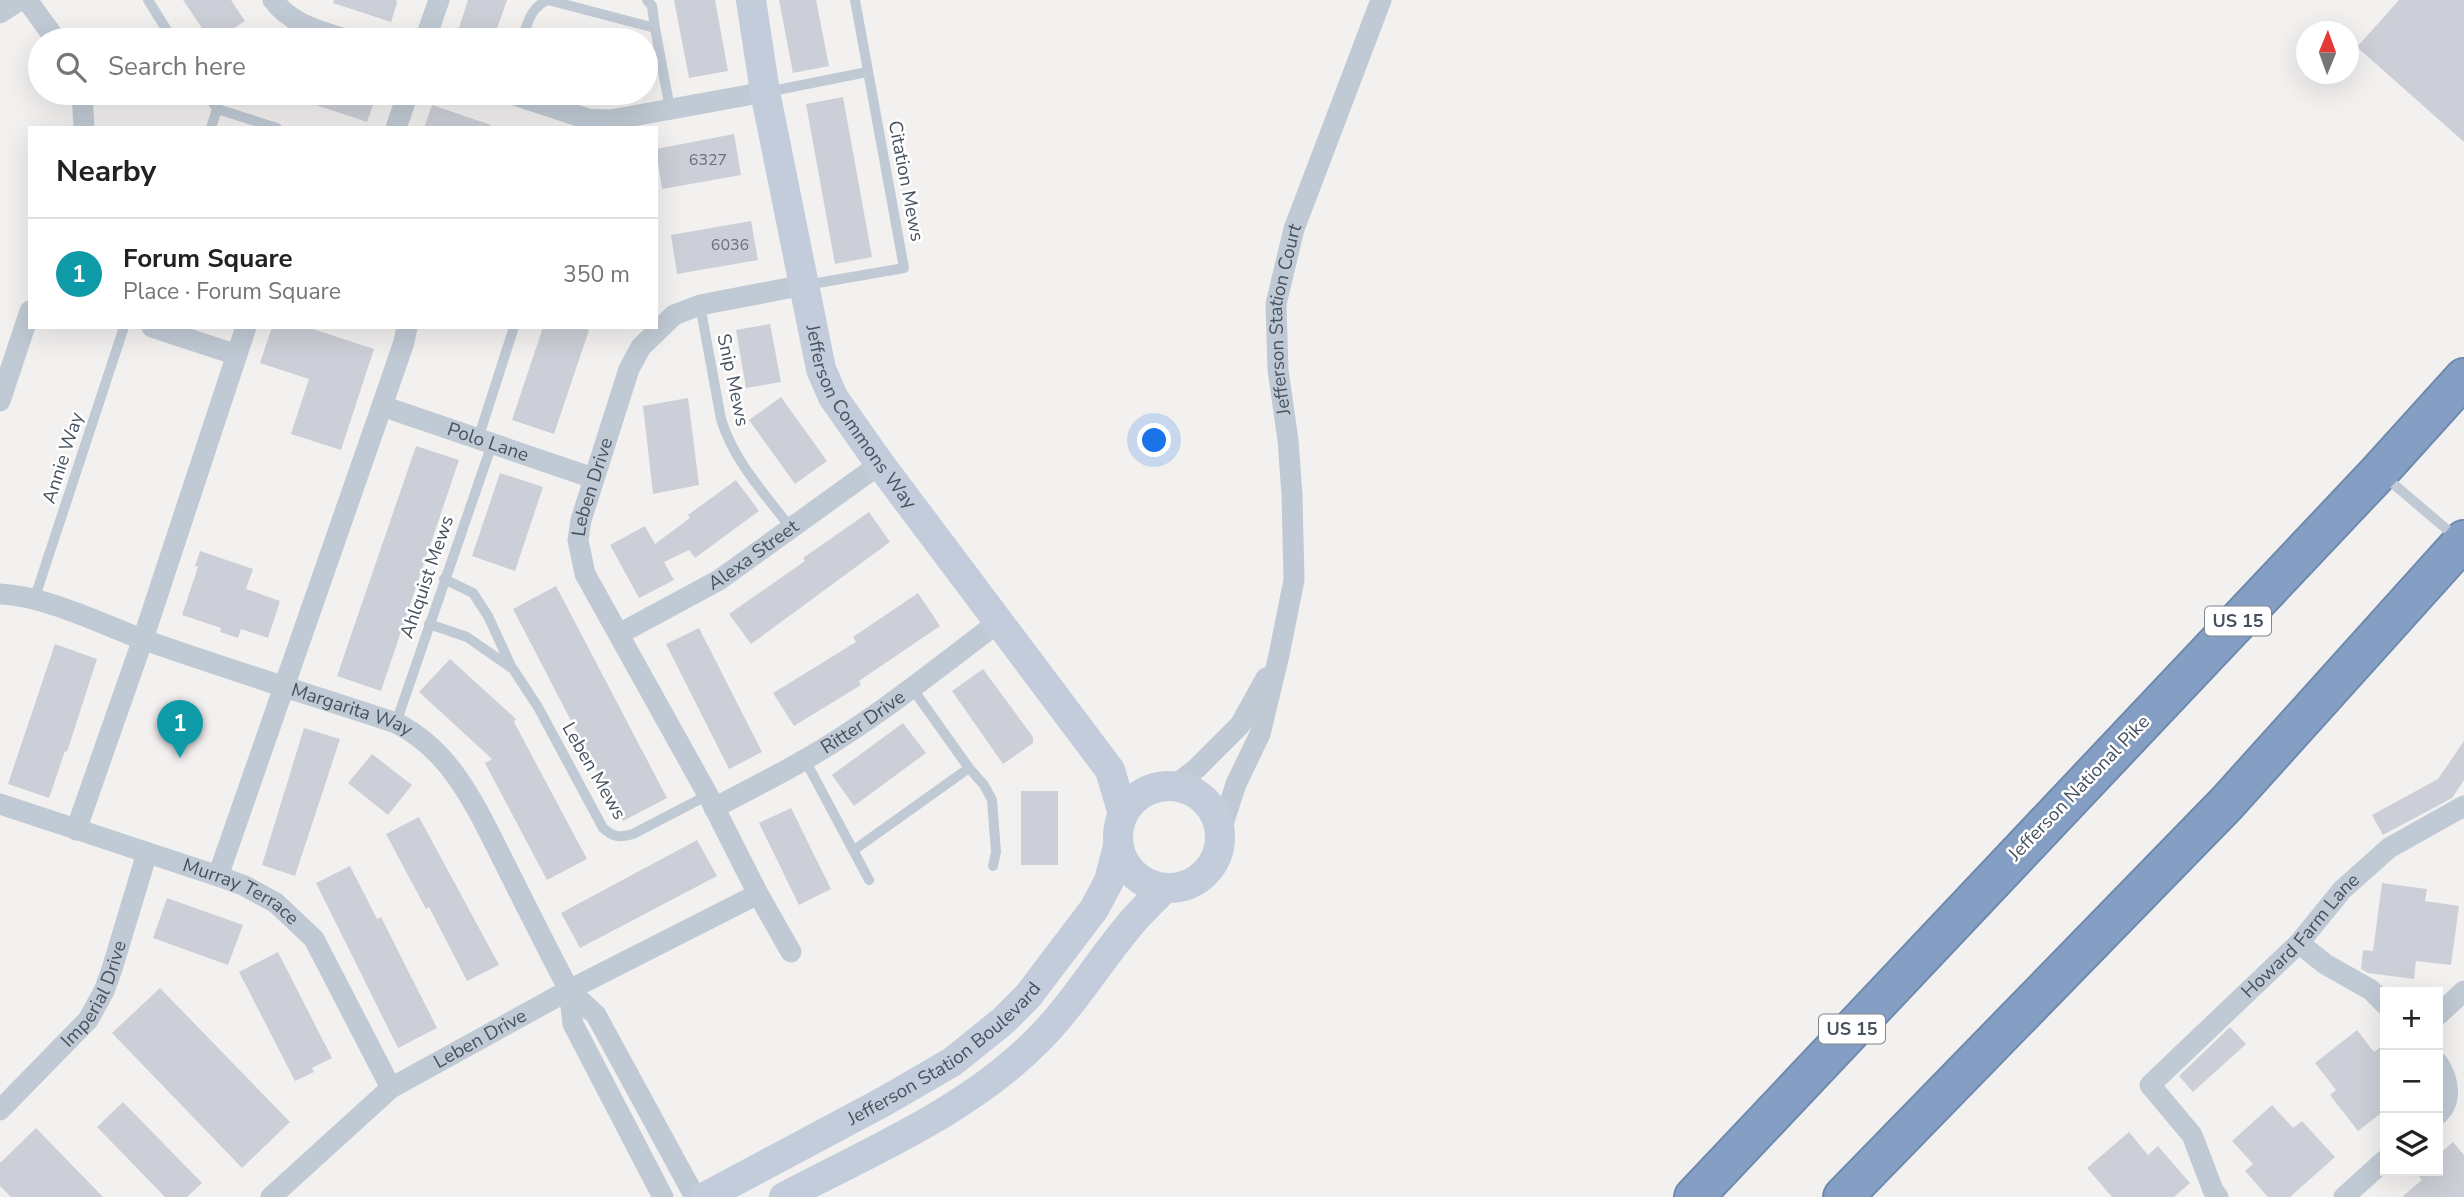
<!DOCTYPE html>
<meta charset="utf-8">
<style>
:root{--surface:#fff;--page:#f2f2f2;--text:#222;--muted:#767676;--line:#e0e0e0;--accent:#db2777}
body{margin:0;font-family:"Nunito Sans",sans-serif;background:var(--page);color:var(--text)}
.controls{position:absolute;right:21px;bottom:21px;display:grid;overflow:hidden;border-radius:0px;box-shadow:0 7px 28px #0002}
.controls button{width:63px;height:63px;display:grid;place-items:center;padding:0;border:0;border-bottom:2px solid var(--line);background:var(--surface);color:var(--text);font:35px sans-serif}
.compass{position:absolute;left:2296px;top:21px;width:63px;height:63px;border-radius:50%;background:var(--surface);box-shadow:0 7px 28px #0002;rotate:1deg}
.you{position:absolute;left:1155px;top:441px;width:24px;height:24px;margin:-18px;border:5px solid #fff;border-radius:50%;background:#1a73e8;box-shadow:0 0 0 10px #1a73e833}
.badge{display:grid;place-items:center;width:46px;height:46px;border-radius:50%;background:var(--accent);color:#fff;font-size:23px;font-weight:700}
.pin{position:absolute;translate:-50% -58px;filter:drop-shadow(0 2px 4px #0008)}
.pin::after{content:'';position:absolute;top:37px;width:24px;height:21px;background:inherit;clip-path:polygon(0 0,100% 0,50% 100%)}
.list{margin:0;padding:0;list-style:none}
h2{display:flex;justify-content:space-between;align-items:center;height:91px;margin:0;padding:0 28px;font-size:30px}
h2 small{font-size:23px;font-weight:400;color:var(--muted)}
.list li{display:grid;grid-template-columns:46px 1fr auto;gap:21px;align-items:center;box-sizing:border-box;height:112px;padding:0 28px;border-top:2px solid var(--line)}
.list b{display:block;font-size:26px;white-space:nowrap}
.list p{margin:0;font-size:23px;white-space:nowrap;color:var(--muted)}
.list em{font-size:23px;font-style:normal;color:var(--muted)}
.icon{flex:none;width:38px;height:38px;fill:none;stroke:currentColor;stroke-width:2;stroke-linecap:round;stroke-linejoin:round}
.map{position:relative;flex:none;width:2464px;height:1197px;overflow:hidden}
.search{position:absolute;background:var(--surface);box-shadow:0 7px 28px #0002;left:28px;top:28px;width:630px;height:77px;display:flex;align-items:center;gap:18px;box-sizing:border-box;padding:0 24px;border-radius:38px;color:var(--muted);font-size:26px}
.panel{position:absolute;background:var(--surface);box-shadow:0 7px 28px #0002;left:28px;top:126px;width:630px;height:203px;border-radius:0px}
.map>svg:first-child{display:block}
.building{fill:#cccfd7}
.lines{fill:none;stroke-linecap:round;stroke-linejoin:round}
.highway-casing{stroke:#6f8aaf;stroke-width:42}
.lane{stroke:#c0cad4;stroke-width:10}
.street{stroke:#c0cad4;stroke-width:21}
.secondary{stroke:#c2ccdb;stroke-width:30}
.highway{stroke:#849fc3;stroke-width:38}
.labels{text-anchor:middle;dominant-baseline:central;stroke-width:5;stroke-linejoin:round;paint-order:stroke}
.number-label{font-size:16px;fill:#68717e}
.shield{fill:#fff;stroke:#7e8690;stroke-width:2}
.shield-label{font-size:18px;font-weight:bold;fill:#475260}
.street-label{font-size:19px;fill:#475260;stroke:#fff}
</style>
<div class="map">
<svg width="2464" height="1197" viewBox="0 0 2464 1197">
<rect width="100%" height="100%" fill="#f3f1f0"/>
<!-- building -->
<path class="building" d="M 183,0 L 231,0 L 245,21 L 216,40 L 210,40 Z
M 334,0 L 396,0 L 397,3 L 391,22 L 333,3 Z
M 468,0 L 507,0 L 493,40 L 455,40 Z
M 674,0 L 715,0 L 728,71 L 689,78 Z
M 779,0 L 816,0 L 829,66 L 793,73 Z
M 2399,0 L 2464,0 L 2464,142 L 2357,47 Z
M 290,93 L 377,93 L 367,122 L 289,96 Z
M 843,97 L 872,257 L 835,264 L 806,104 Z
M 432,105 L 491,125 L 490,128 L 424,128 Z
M 734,134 L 741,175 L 662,189 L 656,149 Z
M 751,221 L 758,260 L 677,274 L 671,235 Z
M 770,324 L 781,382 L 746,388 L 736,330 Z
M 272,327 L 307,327 L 374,349 L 341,450 L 291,434 L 309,379 L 260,363 Z
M 543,327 L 579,327 L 589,330 L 554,434 L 512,420 Z
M 781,397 L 827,461 L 795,484 L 749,420 Z
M 688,398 L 699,485 L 653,494 L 643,406 Z
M 416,446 L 459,460 L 381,691 L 337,676 Z
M 500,473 L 543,487 L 515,571 L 472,556 Z
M 736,480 L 759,511 L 695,558 L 689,550 L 664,562 L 674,580 L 639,598 L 610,545 L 645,526 L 655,544 L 690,518 L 688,515 Z
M 869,512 L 890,542 L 751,644 L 729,614 L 805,561 L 803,558 Z
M 200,551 L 253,569 L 246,589 L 280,601 L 268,638 L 241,629 L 238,638 L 220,632 L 221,628 L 182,615 L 198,567 L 195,566 Z
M 556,586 L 667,798 L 623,821 L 513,609 Z
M 918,593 L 940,626 L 859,681 L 861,685 L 794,726 L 773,693 L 856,642 L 853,637 Z
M 699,628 L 762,752 L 729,769 L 666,644 Z
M 55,644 L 97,659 L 67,752 L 65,751 L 49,798 L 8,784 Z
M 450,659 L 516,719 L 514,722 L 587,859 L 547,880 L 485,763 L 492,759 L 419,692 Z
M 983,669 L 1033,737 L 1033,743 L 1003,764 L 952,691 Z
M 903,723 L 926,753 L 854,806 L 832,775 Z
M 304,728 L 340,739 L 295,876 L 262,865 Z
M 2464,741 L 2464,780 L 2452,798 L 2383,835 L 2372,815 L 2438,779 Z
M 372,754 L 412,785 L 388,815 L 348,783 Z
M 1021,791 L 1058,791 L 1058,865 L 1021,865 Z
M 791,808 L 831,889 L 799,905 L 759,823 Z
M 419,817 L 499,965 L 467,981 L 429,907 L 426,909 L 386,834 Z
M 697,840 L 717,876 L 580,948 L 561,913 Z
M 350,866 L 377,919 L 381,917 L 437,1028 L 398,1048 L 316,883 Z
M 2382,883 L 2427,889 L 2425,901 L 2459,906 L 2451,965 L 2416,961 L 2414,979 L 2368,973 L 2361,969 L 2363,950 L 2373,951 Z
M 167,898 L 243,925 L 228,965 L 153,938 Z
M 278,952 L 332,1058 L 312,1068 L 314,1072 L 295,1081 L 239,972 Z
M 160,988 L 290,1122 L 242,1168 L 112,1033 Z
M 2230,1027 L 2246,1044 L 2193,1092 L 2179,1076 Z
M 2357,1030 L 2374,1052 L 2385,1044 L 2385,1110 L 2358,1131 L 2330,1095 L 2336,1090 L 2315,1063 Z
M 123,1102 L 202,1183 L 187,1197 L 165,1197 L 97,1127 Z
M 2272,1105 L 2293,1128 L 2302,1121 L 2335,1157 L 2290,1197 L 2268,1197 L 2245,1171 L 2253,1164 L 2232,1141 Z
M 36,1128 L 103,1197 L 11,1197 L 0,1186 L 0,1163 Z
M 2129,1132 L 2148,1155 L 2158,1146 L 2190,1183 L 2174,1197 L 2112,1197 L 2087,1168 Z
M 2453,1142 L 2464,1155 L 2464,1197 L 2402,1197 L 2422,1180 L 2415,1171 L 2438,1171 L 2438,1155 Z"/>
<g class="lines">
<!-- highway casing -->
<g class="highway-casing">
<path id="highway" d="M 1694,1197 L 2379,472 L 2464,378
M 1843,1197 L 2227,803 L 2464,540"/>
</g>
<!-- lane -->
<path class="lane" d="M 148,0 L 173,40
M 647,0 L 652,6 L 655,28
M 522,40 C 528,22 530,8 548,0 L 655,28 L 670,109
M 767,92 L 867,72
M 207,93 L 217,109
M 217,109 L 277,128
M 211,128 L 217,109
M 806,285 L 904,268 L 855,0
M 700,305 L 721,419 C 733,460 765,494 790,527
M 478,439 L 514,327
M 2384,476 L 2457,538
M 444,579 L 473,593 L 488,616 L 511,666
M 34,600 L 124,327
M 429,624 L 467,637 L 513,669 L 538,707 L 603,828 C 613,837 620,838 633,834 L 708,795
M 912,688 L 969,768 L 984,785 L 992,800 L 996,852 L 993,866
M 396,723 L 492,444
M 805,760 L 869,880
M 854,850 L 969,768"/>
<!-- street -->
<g class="street">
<path d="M 27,0 L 56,40"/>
<path d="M 273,0 C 292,25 320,31 348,40"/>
<path d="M 0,13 L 20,0"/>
<path d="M 425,40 L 439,0"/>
<path d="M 82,93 L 84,128"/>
<path d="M 508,93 L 588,119 L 611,120 L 765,92"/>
<path d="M 396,128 L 408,93"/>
<path d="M 152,327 L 237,355"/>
<path d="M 0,401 L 30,311"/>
<path id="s1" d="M 382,406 L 593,478"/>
<path id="s2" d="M 0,594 C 46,596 99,623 142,639 C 226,669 311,695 396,723 C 455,752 479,814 508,870 C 528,910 548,950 569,990 L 596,1015 L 695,1197"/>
<path id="s3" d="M 619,634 L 719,580 L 880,464"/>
<path d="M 1173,787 L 1197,768 L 1240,725 L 1266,678"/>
<path id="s4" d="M 0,804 L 218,876 L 245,886 L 276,903 L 314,939 L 391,1088"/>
<path id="s5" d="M 714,808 C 744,792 775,777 804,760 C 873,721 936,669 1000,621"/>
<path d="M 76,830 L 143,639 L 246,327"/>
<path id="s6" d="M 1220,833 L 1236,784 L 1260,734 L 1279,655 L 1294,580 L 1292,495 L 1288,440 L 1278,370 L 1276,304 L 1294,229 L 1381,0"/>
<path d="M 218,876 L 382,406 L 404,342 L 407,327"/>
<path d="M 2299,943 L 2325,964 L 2371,990 L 2385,1004"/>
<path id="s7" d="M 791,952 L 758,894 L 708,795 L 585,574 L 578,540 L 581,520 L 629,369 L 641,347 L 674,315 L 700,305 L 804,285"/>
<path d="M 569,990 L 573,1024 L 663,1197"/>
<path d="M 2438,1015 L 2464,991"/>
<path d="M 2438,1063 C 2448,1078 2453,1101 2438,1114"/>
<path id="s8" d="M 0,1110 L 88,1020 L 104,991 L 112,969 L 147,853"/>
<path id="s9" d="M 271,1197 L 391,1088 L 569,990 L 758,894"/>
<path id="s10" d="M 2218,1197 L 2213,1190 L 2192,1135 L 2150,1085 L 2299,943 L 2342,890 L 2389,848 L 2464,806"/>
<path d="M 2344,1197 L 2385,1160"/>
</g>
<!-- secondary -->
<g class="secondary">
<path id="s11" d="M 751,0 L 765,92 L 804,285 L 821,369 L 833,397 L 880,464 L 1110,770 L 1123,814"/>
<circle cx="1169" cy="837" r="51"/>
<path id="s12" d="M 705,1197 L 883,1102 L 952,1062 L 1003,1021 L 1028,996 L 1094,909 L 1109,881 L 1118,846"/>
<path d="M 784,1197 C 871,1151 968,1111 1038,1040 C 1072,1006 1097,964 1128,927 C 1139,913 1152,901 1165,888"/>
</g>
<!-- highway -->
<use href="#highway" class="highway"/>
</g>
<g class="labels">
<!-- number labels -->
<g class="number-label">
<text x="708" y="160">6327</text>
<text x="730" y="245">6036</text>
</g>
<!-- shield labels -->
<g class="shield">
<rect x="2205" y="606.5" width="66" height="29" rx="5"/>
<rect x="1819" y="1014.5" width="66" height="29" rx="5"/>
</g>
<g class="shield-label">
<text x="2238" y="621">US 15</text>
<text x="1852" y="1029">US 15</text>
</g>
<!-- street labels -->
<g class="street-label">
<text transform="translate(906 181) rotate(79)">Citation Mews</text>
<text stroke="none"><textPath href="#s6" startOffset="527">Jefferson Station Court</textPath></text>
<text transform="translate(733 380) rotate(78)">Snip Mews</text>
<text stroke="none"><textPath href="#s11" startOffset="436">Jefferson Commons Way</textPath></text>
<text stroke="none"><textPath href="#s1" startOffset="112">Polo Lane</textPath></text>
<text transform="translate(63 458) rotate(-72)">Annie Way</text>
<text stroke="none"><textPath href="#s7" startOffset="520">Leben Drive</textPath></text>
<text stroke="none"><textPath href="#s3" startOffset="156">Alexa Street</textPath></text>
<text transform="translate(427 577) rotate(-71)">Ahlquist Mews</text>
<text stroke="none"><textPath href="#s2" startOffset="371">Margarita Way</textPath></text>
<text stroke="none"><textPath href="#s5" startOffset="172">Ritter Drive</textPath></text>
<text transform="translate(594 771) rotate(60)">Leben Mews</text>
<text transform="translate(2079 788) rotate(-46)">Jefferson National Pike</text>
<text stroke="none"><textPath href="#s4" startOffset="257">Murray Terrace</textPath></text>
<text stroke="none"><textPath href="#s10" startOffset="345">Howard Farm Lane</textPath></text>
<text stroke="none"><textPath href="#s8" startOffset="152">Imperial Drive</textPath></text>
<text stroke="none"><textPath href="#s9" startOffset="264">Leben Drive</textPath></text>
<text stroke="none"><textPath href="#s12" startOffset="280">Jefferson Station Boulevard</textPath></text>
</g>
</g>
</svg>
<div class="controls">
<button>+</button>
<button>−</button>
<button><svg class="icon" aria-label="layers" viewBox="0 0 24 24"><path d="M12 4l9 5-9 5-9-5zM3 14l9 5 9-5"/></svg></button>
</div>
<svg class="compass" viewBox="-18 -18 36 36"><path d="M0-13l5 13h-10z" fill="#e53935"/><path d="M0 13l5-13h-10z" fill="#767676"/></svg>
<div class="you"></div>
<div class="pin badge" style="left:180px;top:758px;background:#0f9aa8">1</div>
<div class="search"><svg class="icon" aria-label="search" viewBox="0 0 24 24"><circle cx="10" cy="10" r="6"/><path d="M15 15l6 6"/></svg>Search here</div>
<section class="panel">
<h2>Nearby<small></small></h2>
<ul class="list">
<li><span class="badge" style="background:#0f9aa8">1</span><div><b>Forum Square</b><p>Place · Forum Square</p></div><em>350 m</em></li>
</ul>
</section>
</div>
